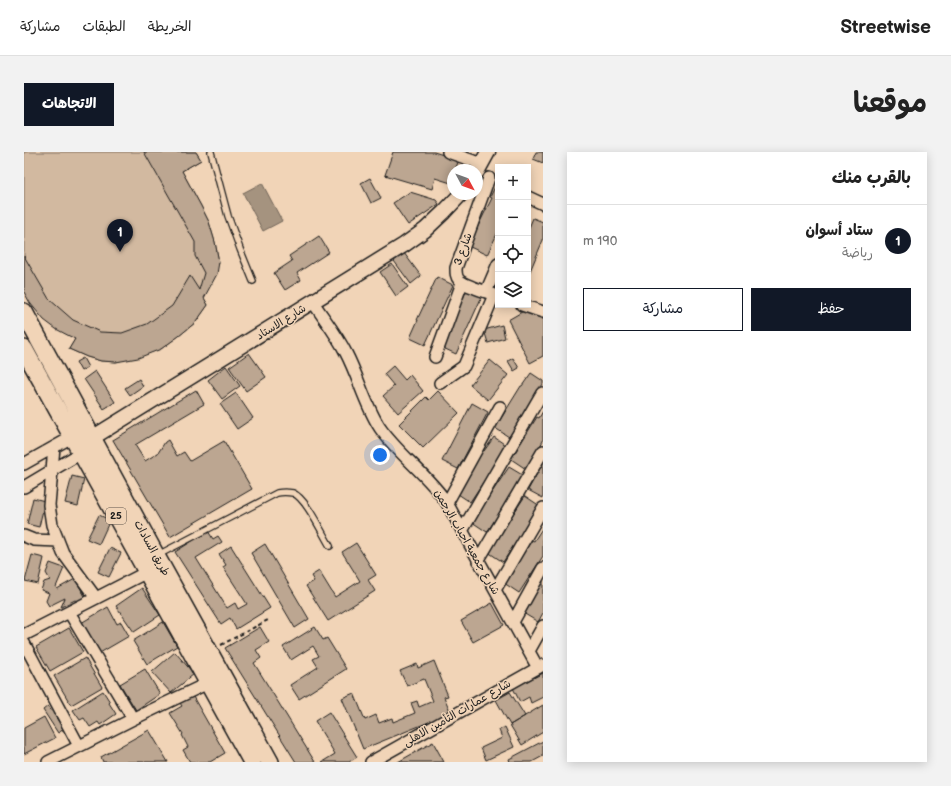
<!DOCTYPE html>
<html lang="ar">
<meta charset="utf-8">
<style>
:root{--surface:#fff;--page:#f2f2f2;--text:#222;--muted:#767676;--line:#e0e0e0;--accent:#111827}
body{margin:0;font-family:"Balsamiq Sans","Playpen Sans Arabic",sans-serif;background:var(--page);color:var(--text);direction:rtl}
.controls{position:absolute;right:12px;top:12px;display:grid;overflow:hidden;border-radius:0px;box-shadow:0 2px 10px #0003}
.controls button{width:36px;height:36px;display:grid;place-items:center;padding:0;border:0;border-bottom:1px solid var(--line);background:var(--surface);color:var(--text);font:20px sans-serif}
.compass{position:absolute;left:423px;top:12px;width:36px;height:36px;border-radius:50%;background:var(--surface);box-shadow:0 2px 10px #0003;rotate:131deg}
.you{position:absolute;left:356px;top:303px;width:14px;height:14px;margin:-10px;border:3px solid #fff;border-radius:50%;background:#1a73e8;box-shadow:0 0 0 6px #1a73e833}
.badge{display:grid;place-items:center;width:26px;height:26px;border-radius:50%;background:var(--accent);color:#fff;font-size:13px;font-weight:700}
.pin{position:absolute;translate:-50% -33px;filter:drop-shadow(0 1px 2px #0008)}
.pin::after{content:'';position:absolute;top:21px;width:14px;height:12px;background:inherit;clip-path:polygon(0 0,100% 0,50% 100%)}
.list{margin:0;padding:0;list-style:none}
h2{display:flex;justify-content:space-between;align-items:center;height:52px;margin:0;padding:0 16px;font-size:17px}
h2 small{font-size:13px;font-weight:400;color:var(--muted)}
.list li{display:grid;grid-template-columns:26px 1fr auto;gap:12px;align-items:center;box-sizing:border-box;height:72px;padding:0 16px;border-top:1px solid var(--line)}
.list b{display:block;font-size:15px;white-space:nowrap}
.list p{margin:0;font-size:13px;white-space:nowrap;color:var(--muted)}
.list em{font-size:13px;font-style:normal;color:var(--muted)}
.actions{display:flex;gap:8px;padding:12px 16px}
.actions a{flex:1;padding:9px 0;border:1px solid var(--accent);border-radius:0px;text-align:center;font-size:14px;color:var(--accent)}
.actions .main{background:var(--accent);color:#fff}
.icon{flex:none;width:22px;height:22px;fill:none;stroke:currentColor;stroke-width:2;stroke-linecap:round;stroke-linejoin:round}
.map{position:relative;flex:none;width:519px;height:610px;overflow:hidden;direction:ltr;border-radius:0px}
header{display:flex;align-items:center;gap:24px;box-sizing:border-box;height:56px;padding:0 20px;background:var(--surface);border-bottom:1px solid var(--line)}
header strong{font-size:19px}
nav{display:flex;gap:22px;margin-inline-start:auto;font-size:14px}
.intro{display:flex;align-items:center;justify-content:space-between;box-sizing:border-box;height:96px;padding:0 24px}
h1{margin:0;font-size:28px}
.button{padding:10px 18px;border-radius:0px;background:var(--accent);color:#fff;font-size:14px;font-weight:700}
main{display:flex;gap:24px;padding:0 24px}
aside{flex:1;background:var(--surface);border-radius:0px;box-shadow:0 2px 10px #0003}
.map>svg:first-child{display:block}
.green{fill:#d2b9a0;stroke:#776a5e}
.water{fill:#a5937f;stroke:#6e6357}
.building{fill:#bca691;stroke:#1c1c1c}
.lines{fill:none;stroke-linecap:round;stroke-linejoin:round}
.service-casing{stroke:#1c1c1c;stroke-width:8}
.minor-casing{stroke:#1c1c1c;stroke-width:14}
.tertiary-casing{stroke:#1c1c1c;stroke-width:17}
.primary-casing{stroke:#1c1c1c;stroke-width:20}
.path{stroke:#1c1c1c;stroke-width:2;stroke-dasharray:4 3;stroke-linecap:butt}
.service{stroke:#f1d4b7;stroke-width:5.5}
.minor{stroke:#f1d4b7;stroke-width:11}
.tertiary{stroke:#f1d4b7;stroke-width:14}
.primary{stroke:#f1d4b7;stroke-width:17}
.labels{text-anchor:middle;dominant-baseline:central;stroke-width:3;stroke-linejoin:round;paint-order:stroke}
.shield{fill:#f1d4b7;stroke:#5c534a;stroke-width:1}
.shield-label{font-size:10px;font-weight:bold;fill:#1c1c1c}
.street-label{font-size:11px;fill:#1c1c1c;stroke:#f1d4b7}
</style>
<header>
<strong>Streetwise</strong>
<nav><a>الخريطة</a><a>الطبقات</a><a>مشاركة</a></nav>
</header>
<div class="intro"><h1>موقعنا</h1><a class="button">الاتجاهات</a></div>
<main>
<aside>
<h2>بالقرب منك<small></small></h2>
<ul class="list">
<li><span class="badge">1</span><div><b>ستاد أسوان</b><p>رياضة</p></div><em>190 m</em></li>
</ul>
<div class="actions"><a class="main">حفظ</a><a>مشاركة</a></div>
</aside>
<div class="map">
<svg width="519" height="610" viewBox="0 0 519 610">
<rect width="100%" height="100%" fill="#f1d4b7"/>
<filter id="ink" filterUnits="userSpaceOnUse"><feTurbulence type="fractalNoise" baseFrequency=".025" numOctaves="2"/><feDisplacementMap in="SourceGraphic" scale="8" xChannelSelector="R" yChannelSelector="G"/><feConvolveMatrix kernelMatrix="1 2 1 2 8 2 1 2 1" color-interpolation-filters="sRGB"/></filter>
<g filter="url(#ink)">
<!-- green -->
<path class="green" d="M 0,0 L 172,0 L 177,8 L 158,19 L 177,54 L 185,70 L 191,90 L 195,110 L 180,146 L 184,153 L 172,170 L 155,184 L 137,197 L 92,210 L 77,209 L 63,205 L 45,197 L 51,187 L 0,140 Z"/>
<!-- water -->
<path class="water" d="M 238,31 L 258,69 L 239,79 L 219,41 Z"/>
<!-- building -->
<path class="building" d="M 120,0 L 172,0 L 177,8 L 158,19 L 177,54 L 185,70 L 191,90 L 195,110 L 193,122 L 180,146 L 184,153 L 172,170 L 155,184 L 137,197 L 114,206 L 92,210 L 77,209 L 63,205 L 45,197 L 51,187 L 32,177 L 20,168 L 6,151 L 0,140 L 0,104 L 25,147 L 49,168 L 76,180 L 98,181 L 123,172 L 148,154 L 166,124 L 175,138 L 180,121 L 171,104 L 171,90 Z
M 369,0 L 410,0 L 435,8 L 431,18 L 429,18 L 429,26 L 427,31 L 411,26 L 408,37 L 361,23 Z
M 512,0 L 519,0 L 519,11 L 509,7 Z
M 346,26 L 357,46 L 347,51 L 337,31 Z
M 471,35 L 474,36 L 474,80 L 463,103 L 444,94 L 468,46 L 466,45 Z
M 386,40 L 412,48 L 415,52 L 384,73 L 369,51 Z
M 509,66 L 519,70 L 519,88 L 504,124 L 504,78 Z
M 295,84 L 305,100 L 273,121 L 277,128 L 261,138 L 250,121 L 268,109 L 265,104 Z
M 380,101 L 397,124 L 387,132 L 370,109 Z
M 368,112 L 384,135 L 372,144 L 356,120 Z
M 413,125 L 429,133 L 401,193 L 386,186 L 394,168 L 393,168 Z
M 444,135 L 459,142 L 432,202 L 417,195 Z
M 503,157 L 519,166 L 519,204 L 506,211 L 484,168 Z
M 478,173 L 481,186 L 464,191 L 460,178 Z
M 225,201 L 242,225 L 222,239 L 205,215 Z
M 59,206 L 64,215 L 57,219 L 52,210 Z
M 489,206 L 495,216 L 490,219 L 484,209 Z
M 466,208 L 484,223 L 464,248 L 446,233 Z
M 202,214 L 216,234 L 198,247 L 184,228 Z
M 369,214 L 381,228 L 386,223 L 399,239 L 374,261 L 359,244 L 370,234 L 360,222 Z
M 71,219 L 91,250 L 80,257 L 60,227 Z
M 507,221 L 519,229 L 519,232 L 485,285 L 471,276 L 497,234 L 498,234 Z
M 115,227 L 119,234 L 106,243 L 101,236 Z
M 172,238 L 180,252 L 111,293 L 121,309 L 134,301 L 141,290 L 144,288 L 153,304 L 160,300 L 166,309 L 200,289 L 228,337 L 146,385 L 89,288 Z
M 414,239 L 435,261 L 399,296 L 375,272 L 402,245 L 405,248 Z
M 212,241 L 229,266 L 213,277 L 196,252 Z
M 448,251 L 464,260 L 434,317 L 418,309 Z
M 519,259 L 519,289 L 502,317 L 487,307 L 513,265 L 515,266 Z
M 470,285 L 483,294 L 446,350 L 431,340 L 459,298 L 460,299 Z
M 519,311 L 519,346 L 504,338 Z
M 485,315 L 500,324 L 463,380 L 448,370 Z
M 48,324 L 60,327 L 54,354 L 41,351 Z
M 501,344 L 516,354 L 479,410 L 464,400 Z
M 9,346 L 21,349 L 15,375 L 3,372 Z
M 75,363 L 86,368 L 75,392 L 63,387 Z
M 519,375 L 519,404 L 495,441 L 480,431 L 508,388 L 510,389 Z
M 184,379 L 189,387 L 194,384 L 198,390 L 172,406 L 203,456 L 211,451 L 214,457 L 223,452 L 199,415 L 202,413 L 195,402 L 207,394 L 246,456 L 212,477 L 206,466 L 197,472 L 151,400 Z
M 332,391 L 352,423 L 344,428 L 351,439 L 304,469 L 282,434 L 290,429 L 287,424 L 295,419 L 311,445 L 336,429 L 318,400 Z
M 241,392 L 285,467 L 271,476 L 227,401 Z
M 86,396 L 97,401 L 85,425 L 74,420 Z
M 8,403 L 20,406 L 14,432 L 1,429 Z
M 26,411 L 40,416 L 32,435 L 33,437 L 51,427 L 62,446 L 55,450 L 51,448 L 37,455 L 41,446 L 25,454 L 22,449 L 25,441 L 17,438 L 20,430 L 26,428 L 22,421 Z
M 519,428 L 519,461 L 514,470 L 499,461 Z
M 118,436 L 136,463 L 110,480 L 92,454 Z
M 468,451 L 480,473 L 449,490 L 437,469 Z
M 84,455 L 93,472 L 97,470 L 105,484 L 74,502 L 57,471 Z
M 139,470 L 153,494 L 123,512 L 109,489 Z
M 236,475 L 245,490 L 232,498 L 237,506 L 230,511 L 291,610 L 272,610 L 201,496 Z
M 291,475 L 299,488 L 303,486 L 322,517 L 275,547 L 266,533 L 294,515 L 289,507 L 295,504 L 289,494 L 267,508 L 259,495 Z
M 45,476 L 59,500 L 26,519 L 12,495 Z
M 151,500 L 170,522 L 147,541 L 128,520 Z
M 61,506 L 78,535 L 47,553 L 30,524 Z
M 410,509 L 424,544 L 420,545 L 427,561 L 339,597 L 318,546 L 330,541 L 341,568 L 352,563 L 355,571 L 368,566 L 369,570 L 391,561 L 387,551 L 393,549 L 395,555 L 409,549 L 400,527 L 383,534 L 376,519 L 393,512 L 394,516 Z
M 121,517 L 136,542 L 112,558 L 96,532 Z
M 519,521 L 519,545 L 507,551 L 505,545 L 496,550 L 489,536 Z
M 79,539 L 86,550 L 85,551 L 92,562 L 76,573 L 74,570 L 66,575 L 60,566 L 56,568 L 49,558 Z
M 486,540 L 501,564 L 486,573 L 472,548 Z
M 168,543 L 201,601 L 186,610 L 174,610 L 173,609 L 171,610 L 166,610 L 159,598 L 164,595 L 158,583 L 159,582 L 146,561 L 158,554 L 156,551 Z
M 519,553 L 519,580 L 498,593 L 486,573 Z
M 24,554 L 40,577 L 34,581 L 19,558 Z
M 305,560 L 333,605 L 325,610 L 298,610 L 311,602 L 291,569 Z
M 20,565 L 31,586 L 0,602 L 0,576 Z
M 481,575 L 490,595 L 462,608 L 457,596 L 478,586 L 475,578 Z
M 125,578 L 144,610 L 79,610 L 77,605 Z
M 519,589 L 519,604 L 508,610 L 486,610 L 485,607 Z
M 409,590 L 420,610 L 374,610 Z"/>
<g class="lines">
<!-- service casing -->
<g class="service-casing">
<path id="service" d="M 187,0 L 204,64 L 216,97 L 229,129
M 134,403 L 253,341 C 258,340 263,340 269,341 C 282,346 298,381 306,394"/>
</g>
<!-- minor casing -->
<g class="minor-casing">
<path id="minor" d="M 424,0 L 458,12
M 465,26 L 432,116 C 432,121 432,125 435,128 C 441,134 466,141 474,144
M 504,45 L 519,52
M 462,140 L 474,112
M 289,150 C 300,167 313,183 322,201 C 335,226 341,253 356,276 C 375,303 404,323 423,351 L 514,516
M 498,153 L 519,160
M 411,205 L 438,131
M 416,231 L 440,214 L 470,143
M 30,295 L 25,353 L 28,373 L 39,401 L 72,446
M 0,312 L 48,285
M 0,335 L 57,301
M 423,351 L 476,255
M 438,379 L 518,241
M 0,384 L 10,388 L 34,389
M 454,409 L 519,299
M 471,438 L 519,356
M 45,460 L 109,567
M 489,470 L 519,416
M 0,483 L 123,420
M 0,491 L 55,594
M 505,499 L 519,474
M 24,610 L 109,567 L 184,531
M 347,610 L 519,513"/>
</g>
<!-- tertiary casing -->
<g class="tertiary-casing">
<path id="tertiary" d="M 453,20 L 464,0
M 68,286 L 380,93 L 401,78 L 420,60 L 437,42"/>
</g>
<!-- primary casing -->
<g class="primary-casing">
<path id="primary" d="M 0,160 L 132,404 L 246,610
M 0,197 L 228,610"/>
</g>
<!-- path -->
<path class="path" d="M 197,493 L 244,468"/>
<!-- service -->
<use href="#service" class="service"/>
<!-- minor -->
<use href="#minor" class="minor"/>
<!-- tertiary -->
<use href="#tertiary" class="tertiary"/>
<!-- primary -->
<use href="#primary" class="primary"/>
</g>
</g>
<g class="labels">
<!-- shield labels -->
<rect class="shield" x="82" y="356" width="20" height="16" rx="3"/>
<g class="shield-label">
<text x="92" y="364">25</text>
</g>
<!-- street labels -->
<g class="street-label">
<text transform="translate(439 97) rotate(-70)">شارع 3</text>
<text transform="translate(257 170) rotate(-32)">شارع الاستاد</text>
<text transform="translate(443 390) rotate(60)">شارع جمعية احباب الرحمن</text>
<text transform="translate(128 396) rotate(61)">طريق السادات</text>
<text transform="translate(433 561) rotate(-30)">شارع عمارات التأمين الاهلى</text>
</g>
</g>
</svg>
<div class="controls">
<button>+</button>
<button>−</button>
<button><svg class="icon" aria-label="locate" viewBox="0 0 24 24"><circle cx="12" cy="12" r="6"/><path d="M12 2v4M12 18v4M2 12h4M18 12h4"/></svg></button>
<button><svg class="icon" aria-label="layers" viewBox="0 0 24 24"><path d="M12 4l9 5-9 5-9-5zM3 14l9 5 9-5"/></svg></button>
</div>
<svg class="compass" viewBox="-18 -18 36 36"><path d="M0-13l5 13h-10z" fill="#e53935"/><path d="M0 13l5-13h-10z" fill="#767676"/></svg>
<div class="you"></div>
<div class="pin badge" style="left:96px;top:100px">1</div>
</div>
</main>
